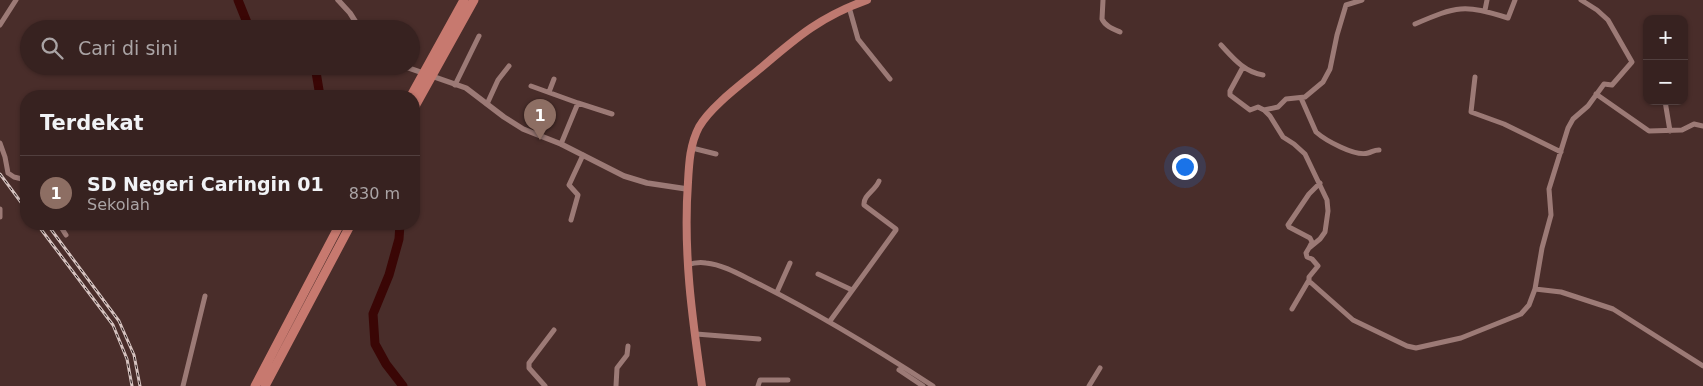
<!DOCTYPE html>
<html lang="id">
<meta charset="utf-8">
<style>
:root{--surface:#372220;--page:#3e2a29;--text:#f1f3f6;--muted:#aaa4a5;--line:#513f3e;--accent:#70c1f4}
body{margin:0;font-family:"DejaVu Sans",sans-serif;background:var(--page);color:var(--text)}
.controls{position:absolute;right:15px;top:15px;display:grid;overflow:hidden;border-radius:10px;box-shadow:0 1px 4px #0004}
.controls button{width:45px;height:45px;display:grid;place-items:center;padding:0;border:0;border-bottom:1px solid var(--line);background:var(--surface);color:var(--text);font:25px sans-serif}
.you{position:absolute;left:1184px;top:166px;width:18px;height:18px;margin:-12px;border:4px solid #fff;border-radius:50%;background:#1a73e8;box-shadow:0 0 0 8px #1a73e833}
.badge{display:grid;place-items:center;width:32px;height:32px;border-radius:50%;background:var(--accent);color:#fff;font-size:16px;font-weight:700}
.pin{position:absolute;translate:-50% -41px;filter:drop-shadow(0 1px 2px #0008)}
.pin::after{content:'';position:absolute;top:26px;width:18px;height:15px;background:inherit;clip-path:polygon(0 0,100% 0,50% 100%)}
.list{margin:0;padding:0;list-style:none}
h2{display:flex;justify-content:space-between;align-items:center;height:65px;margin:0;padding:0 20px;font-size:21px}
h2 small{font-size:16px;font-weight:400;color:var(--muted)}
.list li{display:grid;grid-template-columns:32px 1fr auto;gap:15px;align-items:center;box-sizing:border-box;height:75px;padding:0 20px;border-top:1px solid var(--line)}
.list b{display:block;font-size:19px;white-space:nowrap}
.list p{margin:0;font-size:16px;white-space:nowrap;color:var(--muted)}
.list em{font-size:16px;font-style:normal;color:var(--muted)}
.icon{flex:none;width:28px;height:28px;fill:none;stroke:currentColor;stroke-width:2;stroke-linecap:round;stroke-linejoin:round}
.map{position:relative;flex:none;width:1703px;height:386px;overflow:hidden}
.search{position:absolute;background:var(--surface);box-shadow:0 1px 4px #0004;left:20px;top:20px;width:400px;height:55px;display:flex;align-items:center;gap:12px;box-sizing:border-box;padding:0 18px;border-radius:28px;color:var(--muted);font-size:19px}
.panel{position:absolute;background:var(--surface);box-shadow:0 1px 4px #0004;left:20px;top:90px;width:400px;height:140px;border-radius:20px}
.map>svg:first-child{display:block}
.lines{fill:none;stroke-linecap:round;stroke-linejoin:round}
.river{stroke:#3a0605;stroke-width:9}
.minor{stroke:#9c7a76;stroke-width:5}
.tertiary{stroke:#9c7a76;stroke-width:5.5}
.trunk{stroke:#be7970;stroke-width:8}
.motorway{stroke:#c7796f;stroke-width:9}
.rail-casing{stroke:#d5c2bf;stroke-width:3}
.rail{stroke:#261918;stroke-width:1;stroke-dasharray:4;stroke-linecap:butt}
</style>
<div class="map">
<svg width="1703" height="386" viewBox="0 0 1703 386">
<rect width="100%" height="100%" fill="#492d2a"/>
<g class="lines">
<!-- river -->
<path class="river" d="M 238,0 L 248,25 L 253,29
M 315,66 L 320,96
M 400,224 L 399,239 L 389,275 L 373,314 L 375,344 L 386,364 L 403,386"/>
<!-- minor -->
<path class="minor" d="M 1103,0 L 1102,19 C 1105,26 1113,29 1120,32
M 849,7 L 858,39 L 890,79
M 1485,10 L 1487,0
M 1415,24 C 1457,6 1464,4 1508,18 L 1515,0
M 0,25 L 16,0
M 1221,45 C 1233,58 1244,72 1263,75
M 1243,67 L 1230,91 L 1230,95 L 1250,110 L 1258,107 L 1264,110 L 1270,116 L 1283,137 L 1294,144 L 1305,154 L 1327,200 L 1328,211 L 1325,232 L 1320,239 L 1309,248 L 1306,253 L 1307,257 L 1312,259 L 1318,266 L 1309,277 L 1309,281 L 1353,320 L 1407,346 L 1416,348 L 1461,338 L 1521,314 L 1529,305 L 1535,289 L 1542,248 L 1551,215 L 1549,189 L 1568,128 L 1573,119 L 1588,106 L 1604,84 L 1612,85 L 1632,62 L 1608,20 L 1597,10 L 1581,0
M 1475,77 L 1471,112 L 1504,124 L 1561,152
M 455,85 L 479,36
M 531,86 L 578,103
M 549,92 L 554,79
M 1596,94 L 1649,131 L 1682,130 L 1694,124 L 1703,126
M 1301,98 L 1316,132 C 1325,140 1355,157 1368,153 C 1372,152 1374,150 1379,150
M 1665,101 L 1670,131
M 487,104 L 498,80 L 509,66
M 1264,110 L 1278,107 L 1286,99 L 1305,97 L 1323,82 L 1330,69 L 1337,35 L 1346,5 L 1362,0
M 0,143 L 5,157 L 8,173 L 14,177 L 26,180
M 561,144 L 578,103 L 612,114
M 692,148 L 716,154
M 0,209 L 0,217
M 571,220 L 578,195 L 569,185 L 583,155
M 59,224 L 66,235
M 1309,248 L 1312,242 L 1310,238 L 1289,227 L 1288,225 L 1309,194 L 1320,183
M 687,265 C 693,263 700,262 706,263 C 725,265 742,276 759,284 C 819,314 876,349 933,386
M 818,274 L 852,290
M 1535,289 L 1561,292 L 1613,309 L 1703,366
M 777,292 L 790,263
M 1292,309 L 1309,280
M 830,321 L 896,230 L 896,229 L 864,205 C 863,195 876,190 879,181
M 696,334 L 759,339
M 899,370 L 923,386
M 183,386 L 205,296
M 545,386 L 529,368 L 529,363 L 554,330
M 616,386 L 617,368 L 627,355 L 628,346
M 758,386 L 760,380 L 788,380
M 1089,386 L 1100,368"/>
<!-- tertiary -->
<path class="tertiary" d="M 338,0 L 350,13 L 360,29
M 403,66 L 466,88 L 504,117 L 523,129 L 561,144 L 624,176 L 647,183 L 687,189"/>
<!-- trunk -->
<path class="trunk" d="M 702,386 C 692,317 683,252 688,182 C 689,163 690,144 699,127 C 711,106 743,83 762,67 C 798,36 822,16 867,0"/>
<!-- motorway -->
<path class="motorway" d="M 411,96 L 464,0
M 414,108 L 474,0
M 255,386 L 340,224
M 265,386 L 351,224"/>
<!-- rail casing -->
<g class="rail-casing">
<path id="rail" d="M 0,174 L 26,209
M 37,224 L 113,325 L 127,359 L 132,386
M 47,224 L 119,321 L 134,355 L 140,386"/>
</g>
<!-- rail -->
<use href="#rail" class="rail"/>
</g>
</svg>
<div class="controls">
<button>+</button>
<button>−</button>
</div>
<div class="you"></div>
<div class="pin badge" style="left:540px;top:140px;background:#8d6e63">1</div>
<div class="search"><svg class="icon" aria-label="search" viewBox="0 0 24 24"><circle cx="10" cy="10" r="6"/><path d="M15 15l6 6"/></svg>Cari di sini</div>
<section class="panel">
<h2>Terdekat<small></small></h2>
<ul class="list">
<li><span class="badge" style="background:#8d6e63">1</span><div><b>SD Negeri Caringin 01</b><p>Sekolah</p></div><em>830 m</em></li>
</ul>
</section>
</div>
